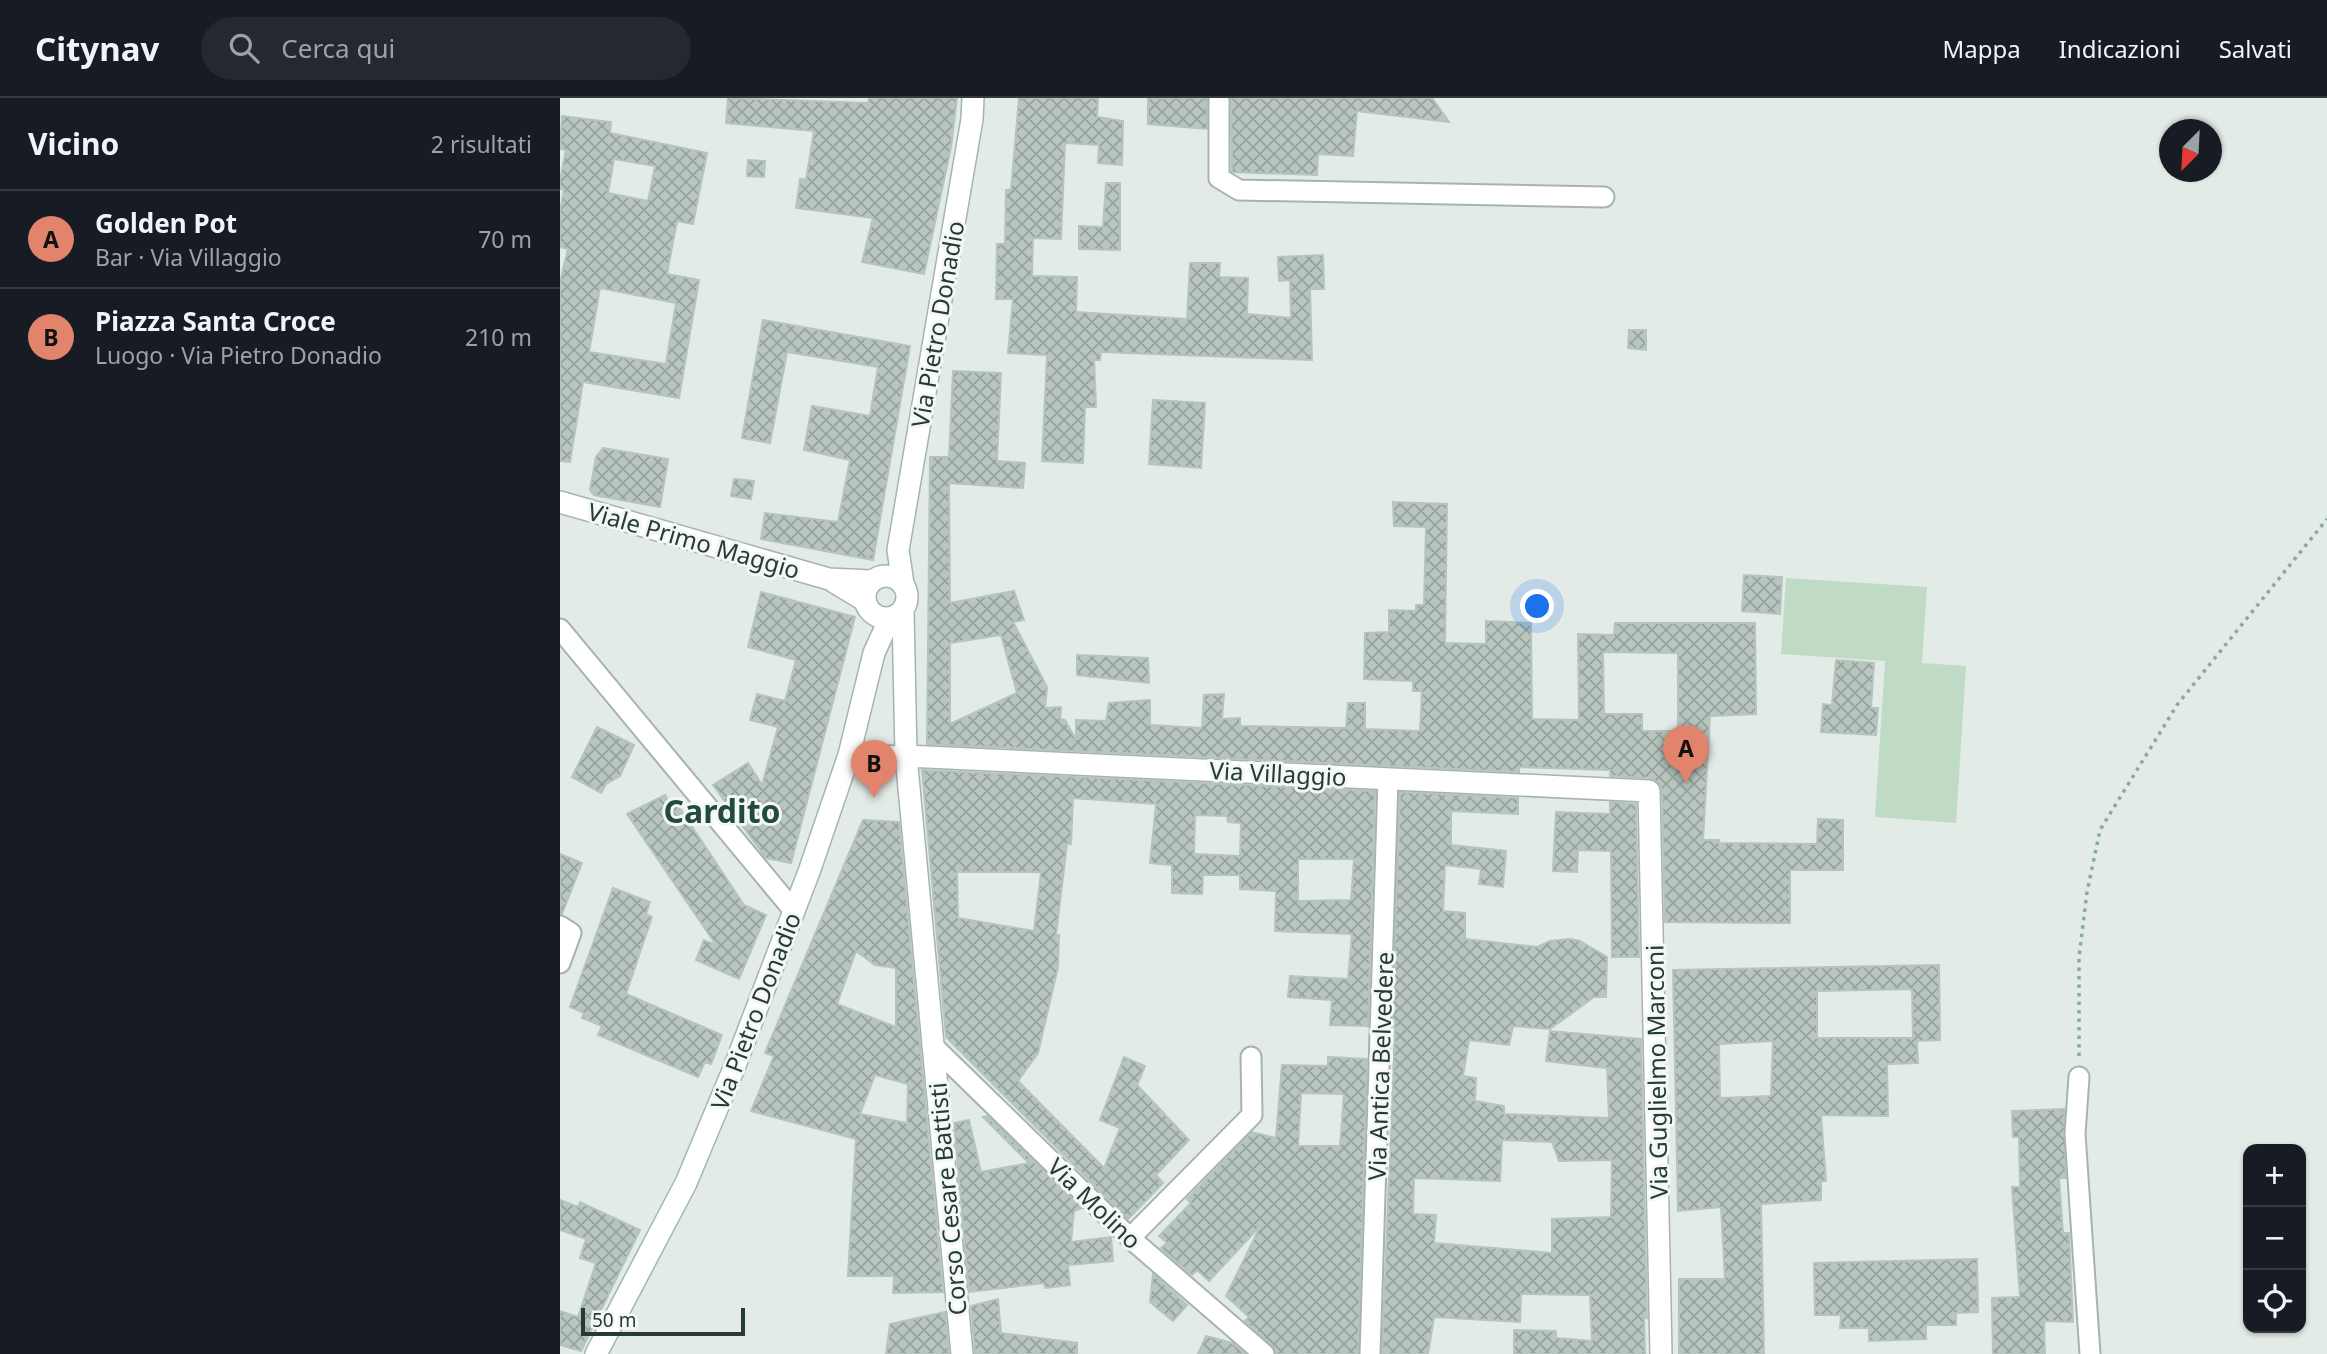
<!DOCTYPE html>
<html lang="it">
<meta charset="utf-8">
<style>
:root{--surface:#171b24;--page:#242831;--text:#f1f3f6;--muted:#9ea1a6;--line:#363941;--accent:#e2836b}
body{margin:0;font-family:"Noto Sans",sans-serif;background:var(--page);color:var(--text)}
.controls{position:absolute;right:21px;bottom:21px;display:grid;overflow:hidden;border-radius:14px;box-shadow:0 2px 5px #0004}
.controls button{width:63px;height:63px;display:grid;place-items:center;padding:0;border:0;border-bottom:2px solid var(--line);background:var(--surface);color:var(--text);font:35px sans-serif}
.compass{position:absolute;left:1599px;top:21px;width:63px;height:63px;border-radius:50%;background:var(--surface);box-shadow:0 2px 5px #0004;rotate:204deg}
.scale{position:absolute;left:21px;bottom:18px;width:164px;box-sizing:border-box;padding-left:7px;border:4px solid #253b34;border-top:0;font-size:19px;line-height:24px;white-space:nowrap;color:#253b34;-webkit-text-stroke:5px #f3f8f6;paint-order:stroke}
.you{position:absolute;left:978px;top:509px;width:24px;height:24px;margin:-18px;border:5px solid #fff;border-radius:50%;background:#1a73e8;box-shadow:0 0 0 10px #1a73e833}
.badge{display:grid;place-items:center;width:46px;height:46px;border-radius:50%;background:var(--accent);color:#111;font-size:23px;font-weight:700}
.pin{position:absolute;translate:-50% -58px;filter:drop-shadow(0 2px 4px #0008)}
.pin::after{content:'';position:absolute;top:37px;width:24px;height:21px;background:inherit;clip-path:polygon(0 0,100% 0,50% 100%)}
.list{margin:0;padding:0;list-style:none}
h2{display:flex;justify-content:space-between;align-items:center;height:91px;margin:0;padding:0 28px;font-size:30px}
h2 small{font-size:23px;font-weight:400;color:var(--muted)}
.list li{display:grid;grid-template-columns:46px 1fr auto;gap:21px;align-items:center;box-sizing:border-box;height:98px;padding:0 28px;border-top:2px solid var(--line)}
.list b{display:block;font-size:26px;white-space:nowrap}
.list p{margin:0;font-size:23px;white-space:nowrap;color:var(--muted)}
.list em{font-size:23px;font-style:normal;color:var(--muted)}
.icon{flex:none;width:38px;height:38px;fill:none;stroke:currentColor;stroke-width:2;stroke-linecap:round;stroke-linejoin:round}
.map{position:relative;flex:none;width:1767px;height:1256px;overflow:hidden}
header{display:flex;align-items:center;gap:42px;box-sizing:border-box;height:98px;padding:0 35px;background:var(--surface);border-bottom:2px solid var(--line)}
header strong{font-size:33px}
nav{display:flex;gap:38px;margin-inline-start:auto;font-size:24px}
.search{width:490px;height:63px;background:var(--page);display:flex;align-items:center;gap:18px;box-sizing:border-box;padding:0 24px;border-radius:38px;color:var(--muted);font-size:26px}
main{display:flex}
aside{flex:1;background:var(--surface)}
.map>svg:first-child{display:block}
.park{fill:#bfdac5}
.building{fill:url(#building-cross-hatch);stroke:#b6c4be;stroke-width:2;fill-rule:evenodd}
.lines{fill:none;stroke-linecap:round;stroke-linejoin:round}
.minor-casing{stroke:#a6b3ae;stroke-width:23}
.tertiary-casing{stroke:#a6b3ae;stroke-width:24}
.secondary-casing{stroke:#a3b6ae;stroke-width:24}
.path{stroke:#87ab9e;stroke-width:3.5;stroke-dasharray:3.5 5;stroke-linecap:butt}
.minor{stroke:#fff;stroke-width:19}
.tertiary{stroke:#fff;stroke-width:21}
.secondary{stroke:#fff;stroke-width:21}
.labels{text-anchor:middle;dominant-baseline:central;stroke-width:6;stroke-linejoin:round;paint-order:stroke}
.street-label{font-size:24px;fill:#253b34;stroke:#f3f8f6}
.district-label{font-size:32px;font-weight:bold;fill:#234a3f;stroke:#f3f8f6}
</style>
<header>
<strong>Citynav</strong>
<div class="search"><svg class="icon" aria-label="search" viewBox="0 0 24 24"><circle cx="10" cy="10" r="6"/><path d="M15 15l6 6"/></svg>Cerca qui</div>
<nav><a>Mappa</a><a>Indicazioni</a><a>Salvati</a></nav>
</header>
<main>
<aside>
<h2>Vicino<small>2 risultati</small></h2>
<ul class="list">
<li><span class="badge">A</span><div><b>Golden Pot</b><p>Bar · Via Villaggio</p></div><em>70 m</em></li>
<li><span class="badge">B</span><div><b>Piazza Santa Croce</b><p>Luogo · Via Pietro Donadio</p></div><em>210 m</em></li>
</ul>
</aside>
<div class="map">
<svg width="1767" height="1256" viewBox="0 0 1767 1256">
<defs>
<pattern id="building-cross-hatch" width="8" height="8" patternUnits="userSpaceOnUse" patternTransform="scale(1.75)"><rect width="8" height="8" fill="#b9c6c0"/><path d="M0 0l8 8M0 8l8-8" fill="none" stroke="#96a29d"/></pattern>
</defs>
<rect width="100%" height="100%" fill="#e3ebe7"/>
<!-- park -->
<path class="park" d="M 1226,480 L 1367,489 L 1362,565 L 1406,568 L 1396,725 L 1315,719 L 1325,563 L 1221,556 Z"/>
<!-- building -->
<path class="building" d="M 168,0 L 308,5 L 309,0 L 397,0 L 391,49 L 364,176 L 302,164 L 313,120 L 236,110 L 240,81 L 246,82 L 254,33 L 166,25 Z
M 459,0 L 538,0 L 537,19 L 563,23 L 562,67 L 538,65 L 539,47 L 505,45 L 501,141 L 473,140 L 472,178 L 517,179 L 516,214 L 627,221 L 630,165 L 660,165 L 659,179 L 688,180 L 687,216 L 731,220 L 730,182 L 719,183 L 718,159 L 763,157 L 764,191 L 750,191 L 752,262 L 541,254 L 540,262 L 534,262 L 536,309 L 525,309 L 523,365 L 482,363 L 487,257 L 448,255 L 453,201 L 436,201 L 437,146 L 445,146 L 446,92 L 451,92 Z
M 606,0 L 647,0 L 647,31 L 588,26 L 588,1 Z
M 671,0 L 872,0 L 889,24 L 797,13 L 793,58 L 758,56 L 757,77 L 672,74 Z
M 2,18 L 51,24 L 50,35 L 147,55 L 133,126 L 117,123 L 107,176 L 139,182 L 119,300 L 23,284 L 10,364 L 0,363 L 0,184 L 8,151 L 0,149 L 0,113 L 4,92 L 0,91 L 0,82 L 6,52 L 0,51 ZM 54,61 L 95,68 L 88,103 L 48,95 ZM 40,190 L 116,205 L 106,266 L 29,254 Z
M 188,62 L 205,63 L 204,79 L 187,78 Z
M 546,85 L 560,85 L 560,152 L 519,151 L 519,128 L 543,129 Z
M 203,222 L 350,248 L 313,462 L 201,441 L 205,415 L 278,424 L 290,362 L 244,352 L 252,308 L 310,318 L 318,269 L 227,254 L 210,345 L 182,340 Z
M 1069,232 L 1086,232 L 1086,252 L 1068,250 Z
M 393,273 L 441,275 L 437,363 L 465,365 L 463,390 L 389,385 L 390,505 L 454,493 L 464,522 L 453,524 L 487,589 L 485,610 L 501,609 L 500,621 L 505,622 L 516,642 L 516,622 L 546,623 L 549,605 L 590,602 L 590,627 L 642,630 L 644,597 L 664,596 L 662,621 L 680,620 L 680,628 L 786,630 L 788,605 L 805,605 L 805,631 L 860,633 L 862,593 L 853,593 L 853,583 L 804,581 L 805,535 L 829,534 L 829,512 L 856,513 L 856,507 L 864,507 L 866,429 L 834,428 L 833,404 L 887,406 L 885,545 L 926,546 L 926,523 L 971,525 L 972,621 L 1019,622 L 1018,536 L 1054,537 L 1055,525 L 1195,525 L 1196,616 L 1150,618 L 1143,742 L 1159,742 L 1159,745 L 1257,746 L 1258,721 L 1283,722 L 1283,772 L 1230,772 L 1230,825 L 1105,824 L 1102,693 L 1100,686 L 1090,680 L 1050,678 L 1050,672 L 959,669 L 959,674 L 367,646 L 370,359 L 389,359 ZM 441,537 L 457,595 L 390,626 L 390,545 ZM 1043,554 L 1118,555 L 1118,633 L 1082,633 L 1082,616 L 1044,616 Z
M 593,302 L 645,305 L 641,370 L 589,366 Z
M 43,350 L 108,361 L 100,409 L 34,397 L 30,392 L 36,359 Z
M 174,381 L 194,383 L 191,401 L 171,398 Z
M 1184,477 L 1222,479 L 1220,516 L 1182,513 Z
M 201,494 L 295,519 L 231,765 L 206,760 L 153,687 L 188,665 L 202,687 L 218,629 L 190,622 L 197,596 L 225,603 L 236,562 L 188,549 Z
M 517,557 L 588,560 L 589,585 L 517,577 Z
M 1276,562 L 1314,565 L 1311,610 L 1318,610 L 1316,637 L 1261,634 L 1263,606 L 1272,607 Z
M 37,629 L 74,647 L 60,678 L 46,686 L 41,695 L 12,679 Z
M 362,672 L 815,693 L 808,928 L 770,927 L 772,902 L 728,899 L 730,878 L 788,881 L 792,836 L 715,833 L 716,793 L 680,791 L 680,777 L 643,777 L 642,796 L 612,795 L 612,767 L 590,765 L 596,706 L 513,700 L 511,746 L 507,746 L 496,837 L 499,837 L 498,869 L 478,955 L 458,983 L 544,1070 L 560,1030 L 540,1022 L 564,959 L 585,968 L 577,987 L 629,1042 L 596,1077 L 603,1085 L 568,1121 L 386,939 ZM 635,717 L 667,718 L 668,724 L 681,725 L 680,758 L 634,756 ZM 738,761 L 794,761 L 791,802 L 738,803 ZM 397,774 L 481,774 L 474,833 L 398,820 Z
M 840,694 L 958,700 L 958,716 L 891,713 L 891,747 L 946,753 L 943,789 L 919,786 L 921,771 L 885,767 L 883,813 L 905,815 L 905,841 L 977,849 L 990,843 L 1010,841 L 1020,843 L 1047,859 L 1046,899 L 1034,899 L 990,931 L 953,928 L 949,947 L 909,942 L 903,978 L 916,980 L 915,1003 L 944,1008 L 944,1016 L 1049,1020 L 1047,970 L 986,963 L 990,933 L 1081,941 L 1087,1220 L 1084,1219 L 1085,1256 L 954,1256 L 954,1232 L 996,1233 L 996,1240 L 1032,1243 L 1030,1197 L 961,1196 L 960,1224 L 874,1219 L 868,1256 L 822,1256 L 835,929 L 832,929 ZM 942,1042 L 992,1044 L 999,1063 L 1052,1062 L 1051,1119 L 992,1121 L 992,1155 L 874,1145 L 876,1117 L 853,1116 L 854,1080 L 940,1083 Z
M 105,697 L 110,707 L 115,703 L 184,807 L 206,817 L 179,881 L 136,862 L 144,842 L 156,847 L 67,716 Z
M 1050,704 L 1076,706 L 1079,859 L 1052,859 L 1051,753 L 1018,752 L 1017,774 L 993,773 L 996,714 L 1050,716 Z
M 303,722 L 339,724 L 383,1194 L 333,1195 L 334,1178 L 288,1178 L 296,1041 L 191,1013 L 214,958 L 205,955 ZM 296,853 L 315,867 L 336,870 L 336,929 L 277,906 ZM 315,977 L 348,986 L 347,1025 L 300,1016 Z
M 0,756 L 22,765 L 2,816 L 0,816 Z
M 53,790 L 90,804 L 86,816 L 92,819 L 66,896 L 162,937 L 151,966 L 145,964 L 138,979 L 38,937 L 42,928 L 22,920 L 24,915 L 10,909 Z
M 1379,867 L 1380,942 L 1357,943 L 1358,965 L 1327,966 L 1328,1018 L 1261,1017 L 1266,1083 L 1261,1083 L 1261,1102 L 1201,1106 L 1204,1256 L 1119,1256 L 1119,1181 L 1165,1181 L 1161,1109 L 1118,1113 L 1113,872 ZM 1352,891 L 1353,940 L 1257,940 L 1257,893 ZM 1213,943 L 1211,998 L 1160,1000 L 1159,946 Z
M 768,959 L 807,961 L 798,1256 L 716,1256 L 712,1247 L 685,1223 L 689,1219 L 666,1198 L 701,1127 L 649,1183 L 637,1172 L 632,1177 L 601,1150 L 607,1145 L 599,1138 L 631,1105 L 627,1101 L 692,1034 L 716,1040 L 722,967 L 768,968 ZM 741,995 L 784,996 L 780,1048 L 738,1048 Z
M 1504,1011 L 1506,1080 L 1499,1080 L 1503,1135 L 1509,1135 L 1513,1224 L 1484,1223 L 1485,1256 L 1433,1256 L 1432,1200 L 1460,1199 L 1452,1089 L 1460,1089 L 1459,1039 L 1453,1039 L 1452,1013 Z
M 427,1018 L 522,1110 L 514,1113 L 511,1144 L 551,1139 L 553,1163 L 508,1167 L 510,1187 L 485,1190 L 484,1185 L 409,1194 L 394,1025 L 409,1022 L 421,1074 L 469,1065 L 423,1019 Z
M 0,1102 L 18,1109 L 20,1104 L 80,1132 L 21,1253 L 0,1247 L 0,1213 L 18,1219 L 36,1165 L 20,1160 L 26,1141 L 0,1132 Z
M 1417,1161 L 1418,1214 L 1396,1215 L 1396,1227 L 1366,1227 L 1366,1241 L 1309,1243 L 1309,1230 L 1280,1230 L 1281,1217 L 1255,1217 L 1254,1165 Z
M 593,1176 L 627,1207 L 613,1223 L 590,1204 Z
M 438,1201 L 441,1235 L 517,1245 L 517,1256 L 415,1256 L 411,1208 Z
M 385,1214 L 389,1256 L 326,1256 L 330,1226 Z
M 646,1238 L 672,1245 L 685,1256 L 638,1256 Z"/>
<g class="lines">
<!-- minor casing -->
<g class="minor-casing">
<path id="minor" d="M 659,0 L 659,80 L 679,92 L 1044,99
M 0,531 L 234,813
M 289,657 L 346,658
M 0,828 L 11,835 L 0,865
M 372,947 L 570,1140 L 704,1256
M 1519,979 L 1515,1036 L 1530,1256
M 570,1140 L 692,1017 L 691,959
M 810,1256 L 828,681"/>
</g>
<!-- tertiary casing -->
<g class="tertiary-casing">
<path id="tertiary" d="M 0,404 L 269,481 L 311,483
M 274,484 L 304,502
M 343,513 L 346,658 L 402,1256
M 346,658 L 1089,693 L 1101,1256"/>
</g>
<!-- secondary casing -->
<g class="secondary-casing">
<path id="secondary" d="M305 499a21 21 0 1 1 42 0a21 21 0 1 1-42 0Z
M 343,486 L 338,452 L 412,21 L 413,0
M 36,1256 L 126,1085 L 174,970 L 250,771 L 289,657 L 314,555 L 330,520"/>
</g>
<!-- path -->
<path class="path" d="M 1519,958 L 1519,859 L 1527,794 L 1540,732 L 1617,607 L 1767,421"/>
<!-- minor -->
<use href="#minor" class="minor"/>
<!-- tertiary -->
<use href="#tertiary" class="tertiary"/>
<!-- secondary -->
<use href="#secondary" class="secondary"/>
</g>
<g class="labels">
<!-- street labels -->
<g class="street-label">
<text transform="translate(377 226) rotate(-80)">Via Pietro Donadio</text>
<text transform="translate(134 442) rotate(16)">Viale Primo Maggio</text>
<text transform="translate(718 675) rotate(3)">Via Villaggio</text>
<text transform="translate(195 913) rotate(-69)">Via Pietro Donadio</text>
<text transform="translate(820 968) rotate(-88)">Via Antica Belvedere</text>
<text transform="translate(1096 974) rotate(-91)">Via Guglielmo Marconi</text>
<text transform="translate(387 1101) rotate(-95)">Corso Cesare Battisti</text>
<text transform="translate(535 1105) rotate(44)">Via Molino</text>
</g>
<!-- district labels -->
<g class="district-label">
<text x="162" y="712">Cardito</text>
</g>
</g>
</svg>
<div class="controls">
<button>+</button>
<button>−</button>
<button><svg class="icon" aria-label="locate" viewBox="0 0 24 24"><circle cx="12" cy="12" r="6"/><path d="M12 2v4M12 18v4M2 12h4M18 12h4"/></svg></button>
</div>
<svg class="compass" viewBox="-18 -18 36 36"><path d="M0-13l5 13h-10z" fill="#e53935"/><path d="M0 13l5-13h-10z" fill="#9ea1a6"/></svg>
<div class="scale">50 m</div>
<div class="you"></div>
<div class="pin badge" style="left:1126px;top:685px">A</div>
<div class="pin badge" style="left:314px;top:700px">B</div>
</div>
</main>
